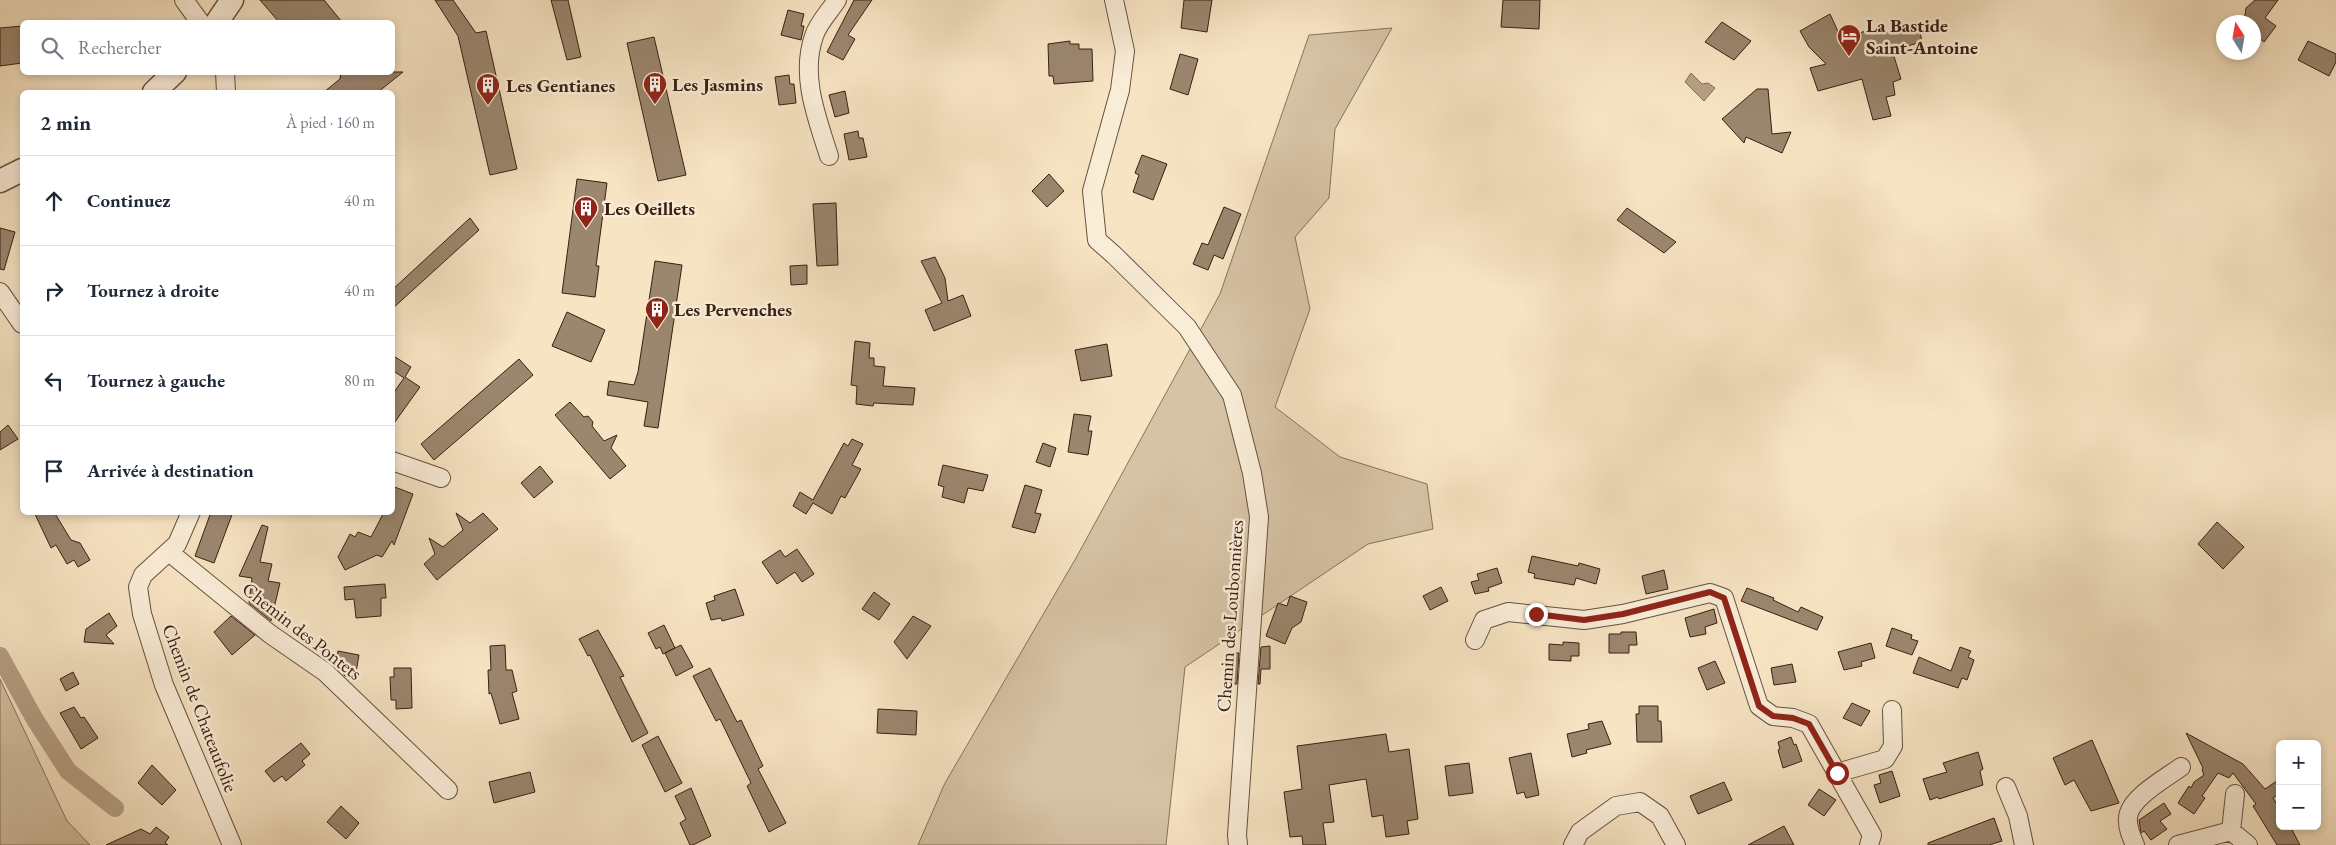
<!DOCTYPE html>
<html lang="fr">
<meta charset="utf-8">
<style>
:root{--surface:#fff;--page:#f2f2f3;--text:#1f2937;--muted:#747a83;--line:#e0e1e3}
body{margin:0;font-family:"EB Garamond",serif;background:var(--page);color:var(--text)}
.controls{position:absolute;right:15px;bottom:15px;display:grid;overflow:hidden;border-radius:8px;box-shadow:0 2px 8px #0003}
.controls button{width:45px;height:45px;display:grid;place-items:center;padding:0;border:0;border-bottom:1px solid var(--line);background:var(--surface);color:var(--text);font:25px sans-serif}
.compass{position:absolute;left:2216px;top:15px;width:45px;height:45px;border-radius:50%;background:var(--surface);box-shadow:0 2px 8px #0003;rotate:349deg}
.stop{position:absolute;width:15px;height:15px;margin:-11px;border:4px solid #8f2418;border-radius:50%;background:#fff}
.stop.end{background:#8f2418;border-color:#fff;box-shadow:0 1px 5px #0008}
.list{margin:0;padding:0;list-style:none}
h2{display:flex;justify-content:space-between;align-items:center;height:65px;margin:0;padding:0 20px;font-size:21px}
h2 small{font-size:16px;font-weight:400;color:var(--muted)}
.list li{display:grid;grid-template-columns:32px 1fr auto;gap:15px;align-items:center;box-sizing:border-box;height:90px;padding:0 20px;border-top:1px solid var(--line)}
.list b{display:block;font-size:19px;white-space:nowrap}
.list em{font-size:16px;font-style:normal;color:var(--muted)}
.icon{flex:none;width:28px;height:28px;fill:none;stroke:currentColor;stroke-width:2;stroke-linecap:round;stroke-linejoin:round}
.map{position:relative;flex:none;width:2336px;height:845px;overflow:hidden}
.search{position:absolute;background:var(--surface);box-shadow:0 2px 8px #0003;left:20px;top:20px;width:375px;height:55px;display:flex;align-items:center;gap:12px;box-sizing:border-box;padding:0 18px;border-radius:8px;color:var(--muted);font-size:19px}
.panel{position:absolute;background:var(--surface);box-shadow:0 2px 8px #0003;left:20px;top:90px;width:375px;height:425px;border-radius:8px}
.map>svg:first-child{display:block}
.green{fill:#d6c3a5;stroke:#86725b}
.water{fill:#b6a186;stroke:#836d57}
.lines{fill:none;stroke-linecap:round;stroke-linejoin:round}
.canal{stroke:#b6a186;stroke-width:18}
.building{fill:#9b866e;stroke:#372011}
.minor-casing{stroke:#67513e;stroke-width:20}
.tertiary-casing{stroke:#67513e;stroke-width:25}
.minor{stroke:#faedd8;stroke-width:18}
.tertiary{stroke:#faedd8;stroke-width:22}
.route{stroke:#8f2418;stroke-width:6}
.labels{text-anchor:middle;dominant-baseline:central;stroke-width:5;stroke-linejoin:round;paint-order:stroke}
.poi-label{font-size:19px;font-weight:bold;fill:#372011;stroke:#faedd8;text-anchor:start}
.street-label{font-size:19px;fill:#372011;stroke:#faedd8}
</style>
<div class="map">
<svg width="2336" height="845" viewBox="0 0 2336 845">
<rect width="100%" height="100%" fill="#f7e4c3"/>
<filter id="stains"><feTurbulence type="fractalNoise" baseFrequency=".004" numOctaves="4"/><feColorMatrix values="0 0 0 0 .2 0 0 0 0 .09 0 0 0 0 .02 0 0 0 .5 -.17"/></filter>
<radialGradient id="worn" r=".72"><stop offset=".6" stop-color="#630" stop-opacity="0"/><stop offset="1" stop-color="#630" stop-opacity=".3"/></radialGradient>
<!-- green -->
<path class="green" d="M 1392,28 L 1335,129 L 1329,198 L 1295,237 L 1310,309 L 1275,407 L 1340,457 L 1427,484 L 1433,529 L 1368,544 L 1185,667 L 1166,845 L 918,845 L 945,783 L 1076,558 L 1220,294 L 1309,35 Z
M 0,679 L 67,821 L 90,845 L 0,845 Z"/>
<!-- water -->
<path class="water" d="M 1691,73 L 1702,84 L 1708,83 L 1715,88 L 1704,101 L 1685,82 Z"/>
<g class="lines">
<!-- canal -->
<path class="canal" d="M 0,656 L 34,718 L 68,771 L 115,808"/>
</g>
<!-- building -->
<path class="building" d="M 260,0 L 324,0 L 342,22 L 279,22 Z
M 435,0 L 453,0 L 476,33 L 486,31 L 517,169 L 490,175 L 458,36 Z
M 551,0 L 568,0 L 581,57 L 567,60 Z
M 854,0 L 872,0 L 848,35 L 855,39 L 843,60 L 827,52 Z
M 1184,0 L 1212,0 L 1207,32 L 1181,28 Z
M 1503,0 L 1540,0 L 1539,29 L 1501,27 Z
M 2255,0 L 2278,0 L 2265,18 L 2276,26 L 2264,42 L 2254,34 L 2254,22 L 2244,22 L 2246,8 Z
M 788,10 L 804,14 L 801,26 L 804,26 L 801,40 L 781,35 Z
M 1830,14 L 1841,38 L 1884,26 L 1886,32 L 1919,26 L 1922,42 L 1892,50 L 1901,79 L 1893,82 L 1895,95 L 1886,97 L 1891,116 L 1873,120 L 1862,79 L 1818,91 L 1810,68 L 1826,64 L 1809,47 L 1800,31 Z
M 1722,22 L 1751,41 L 1734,60 L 1705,42 Z
M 22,26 L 22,63 L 0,66 L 0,28 Z
M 654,37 L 686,175 L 658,181 L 627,43 Z
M 1070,41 L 1070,44 L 1079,44 L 1079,49 L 1092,49 L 1093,81 L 1054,84 L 1053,76 L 1049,76 L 1048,44 Z
M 2308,41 L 2336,54 L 2336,62 L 2329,76 L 2298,60 Z
M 1180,54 L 1198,59 L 1188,95 L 1170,89 Z
M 341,72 L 403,72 L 378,92 L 324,92 L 340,79 Z
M 789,75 L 790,84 L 794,84 L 796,103 L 779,105 L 775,77 Z
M 1757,89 L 1768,89 L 1772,134 L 1791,132 L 1782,153 L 1746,137 L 1744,143 L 1722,119 Z
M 845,91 L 849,113 L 835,117 L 829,95 Z
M 858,131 L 859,138 L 863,138 L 867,157 L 849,160 L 844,134 Z
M 1142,155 L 1167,164 L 1153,200 L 1133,192 L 1139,175 L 1135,173 Z
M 1049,174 L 1064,191 L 1047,207 L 1032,191 Z
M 577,179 L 607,183 L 596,266 L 599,266 L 595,297 L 562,293 Z
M 836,203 L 838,265 L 817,266 L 813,204 Z
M 1224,207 L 1241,214 L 1223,259 L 1214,255 L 1208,270 L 1193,264 L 1202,243 L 1208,245 Z
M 1627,208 L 1676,242 L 1664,253 L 1617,220 Z
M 470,218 L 479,230 L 392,309 L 392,290 Z
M 0,228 L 15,232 L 4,270 L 0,269 Z
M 935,257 L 945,278 L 948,301 L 963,295 L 971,316 L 934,331 L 925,310 L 942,303 L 921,261 Z
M 655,261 L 682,265 L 658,428 L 644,426 L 648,402 L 607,395 L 609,381 L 634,385 L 638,372 Z
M 807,265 L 807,284 L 791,285 L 790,266 Z
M 567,312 L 605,330 L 591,362 L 552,346 Z
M 855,341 L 870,343 L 869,358 L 874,358 L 874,366 L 885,367 L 883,386 L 915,388 L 913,405 L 874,403 L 873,406 L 856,404 L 857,386 L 851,385 Z
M 1107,344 L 1112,376 L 1081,381 L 1075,350 Z
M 392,355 L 411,367 L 405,377 L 420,387 L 392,426 L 392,395 L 404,378 L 392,370 Z
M 519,359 L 533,375 L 434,460 L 421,444 Z
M 570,402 L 584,417 L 588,416 L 593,422 L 592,426 L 604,441 L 617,435 L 611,448 L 626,466 L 610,479 L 555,415 Z
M 1074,414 L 1091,416 L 1088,431 L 1092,431 L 1088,455 L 1068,452 Z
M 8,425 L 18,439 L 0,450 L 0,432 Z
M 852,439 L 863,444 L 852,465 L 861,469 L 845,498 L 841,496 L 832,514 L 813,503 L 806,514 L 793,506 L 800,492 L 813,500 L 844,443 L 848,446 Z
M 1043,443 L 1056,448 L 1050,467 L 1036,462 Z
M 943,465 L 988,475 L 983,491 L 968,488 L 964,503 L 942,497 L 944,487 L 938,485 Z
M 540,466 L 553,482 L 534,498 L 521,483 Z
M 1025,485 L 1042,490 L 1035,513 L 1041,514 L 1035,533 L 1012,527 Z
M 392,486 L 413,494 L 394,545 L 392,541 L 382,557 L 377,555 L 345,570 L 338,557 L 350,534 L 355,537 L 358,532 L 371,537 L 384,512 L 392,512 Z
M 34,512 L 54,512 L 71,540 L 80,543 L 90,560 L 78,567 L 74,560 L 67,564 L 56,545 L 51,548 Z
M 211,512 L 233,512 L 214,563 L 195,556 Z
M 456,513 L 470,523 L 483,513 L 498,529 L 437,580 L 424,564 L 435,554 L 429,538 L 443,547 L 463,530 Z
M 2217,522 L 2244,547 L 2223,569 L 2198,544 Z
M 262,525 L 268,527 L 260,562 L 272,564 L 268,581 L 280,583 L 271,621 L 249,603 L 252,578 L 239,576 Z
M 797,549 L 814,574 L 802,582 L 795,572 L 777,584 L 762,562 L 780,550 L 785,557 Z
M 1532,556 L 1578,566 L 1579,563 L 1600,569 L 1596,584 L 1576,578 L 1574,585 L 1534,578 L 1535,574 L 1528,572 Z
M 1497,568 L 1502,583 L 1488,588 L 1489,591 L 1475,594 L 1471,582 L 1479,580 L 1477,574 Z
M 1664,570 L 1668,589 L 1646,594 L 1642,576 Z
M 385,584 L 386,598 L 381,598 L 381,616 L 356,618 L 354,599 L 345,600 L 344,587 Z
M 1441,587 L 1448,601 L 1430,610 L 1423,596 Z
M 1747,588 L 1774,598 L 1773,600 L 1798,612 L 1801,607 L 1823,617 L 1817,630 L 1741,601 Z
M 735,589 L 744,615 L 722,621 L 721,618 L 711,620 L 706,603 L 715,600 L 714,596 Z
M 874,592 L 890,604 L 879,620 L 862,609 Z
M 1290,596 L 1307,602 L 1301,622 L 1292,628 L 1285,644 L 1266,636 L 1278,603 L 1287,606 Z
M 1714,609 L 1717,623 L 1705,627 L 1706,634 L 1690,637 L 1685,618 Z
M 109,613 L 117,626 L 106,635 L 114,644 L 84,642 L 86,629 Z
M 231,616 L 255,635 L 232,655 L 214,632 Z
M 913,616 L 931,626 L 907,659 L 894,642 Z
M 664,625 L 675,648 L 663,654 L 660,647 L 656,649 L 648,633 Z
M 1892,628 L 1912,635 L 1911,639 L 1918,641 L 1912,655 L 1886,646 Z
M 598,630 L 624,676 L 620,677 L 648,733 L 632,742 L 590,655 L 588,656 L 579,639 Z
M 1621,632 L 1636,632 L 1637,645 L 1629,645 L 1629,653 L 1609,653 L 1609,634 L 1621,634 Z
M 1563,642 L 1579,643 L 1579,656 L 1571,656 L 1571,661 L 1549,660 L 1549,644 L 1563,645 Z
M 1871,643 L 1875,658 L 1861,662 L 1862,666 L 1844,670 L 1838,652 Z
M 505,645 L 506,670 L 512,670 L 517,691 L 512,693 L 519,719 L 500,724 L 491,693 L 489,694 L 488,670 L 491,670 L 490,646 Z
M 681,645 L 693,667 L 676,676 L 665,653 Z
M 1270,646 L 1270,669 L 1261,669 L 1260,684 L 1258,684 L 1261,647 Z
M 1960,647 L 1971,651 L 1968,657 L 1974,660 L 1967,680 L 1962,678 L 1958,688 L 1913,673 L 1919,657 L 1951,671 Z
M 338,651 L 359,655 L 355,678 L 345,676 L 340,671 L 341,665 L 336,664 Z
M 1226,653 L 1239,653 L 1237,684 L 1226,684 Z
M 1715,661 L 1725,683 L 1707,690 L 1698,668 Z
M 1792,664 L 1796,682 L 1774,685 L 1771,668 Z
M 394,668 L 411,668 L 412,708 L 396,709 L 396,700 L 391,700 L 390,677 L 394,677 Z
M 710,668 L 737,722 L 741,720 L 763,766 L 758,769 L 786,823 L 769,832 L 747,786 L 751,783 L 720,719 L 716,721 L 693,676 Z
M 73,672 L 79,684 L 66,691 L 60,679 Z
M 1852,703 L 1870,711 L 1861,726 L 1843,718 Z
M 1639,706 L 1658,706 L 1658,721 L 1661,721 L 1662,742 L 1637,742 L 1636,714 L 1639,714 Z
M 74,707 L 81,718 L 84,717 L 98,738 L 81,749 L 60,713 Z
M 878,709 L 917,711 L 916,735 L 877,733 Z
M 1602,721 L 1611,744 L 1586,750 L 1587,753 L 1572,757 L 1567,734 L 1589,729 L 1588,724 Z
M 2186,733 L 2243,764 L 2265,789 L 2280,779 L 2280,793 L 2273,798 L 2280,809 L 2280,826 L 2290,826 L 2300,845 L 2277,845 L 2253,806 L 2256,804 L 2233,773 L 2229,778 L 2218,773 L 2202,796 L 2205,798 L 2194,814 L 2178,803 L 2189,786 L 2191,788 L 2194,782 L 2204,775 L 2202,770 L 2203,768 Z
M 1386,734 L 1389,752 L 1409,749 L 1418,819 L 1407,821 L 1409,834 L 1386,837 L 1383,815 L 1372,817 L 1366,779 L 1329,785 L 1334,822 L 1323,823 L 1326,845 L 1303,845 L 1302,836 L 1290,837 L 1284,792 L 1302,789 L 1297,746 Z
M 658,736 L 682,783 L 665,792 L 642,745 Z
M 1791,737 L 1794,745 L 1796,744 L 1802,761 L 1783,768 L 1778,750 L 1780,749 L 1778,742 Z
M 2092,740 L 2119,803 L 2091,811 L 2074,780 L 2065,785 L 2053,758 Z
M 301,743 L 310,754 L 302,761 L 305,765 L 286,781 L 282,776 L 274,782 L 265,771 Z
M 1978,752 L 1983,769 L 1980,771 L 1983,785 L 1939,799 L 1938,797 L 1930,800 L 1923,779 L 1947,772 L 1943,763 Z
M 1531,753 L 1539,795 L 1526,798 L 1524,792 L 1517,794 L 1509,758 Z
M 1469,763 L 1473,793 L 1449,796 L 1445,766 Z
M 152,765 L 176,790 L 162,805 L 138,783 Z
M 1892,771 L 1900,796 L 1880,803 L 1874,785 L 1881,783 L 1879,775 Z
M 530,772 L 535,792 L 494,803 L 489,782 Z
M 1724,782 L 1732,800 L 1698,814 L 1690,796 Z
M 691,788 L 711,836 L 693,845 L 690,845 L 680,823 L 686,819 L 675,796 Z
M 1819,789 L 1836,800 L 1824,816 L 1808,805 Z
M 2164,803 L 2171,814 L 2160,821 L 2167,829 L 2151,840 L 2144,831 L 2141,833 L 2139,820 Z
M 341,806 L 359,823 L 346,839 L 327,822 Z
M 1994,818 L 2002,841 L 1989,845 L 1928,845 L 1928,843 Z
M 1784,826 L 1794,845 L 1748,845 Z
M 156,827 L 169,837 L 165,843 L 168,845 L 106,845 L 141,829 L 150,834 Z"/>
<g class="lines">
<!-- minor casing -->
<g class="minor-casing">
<path id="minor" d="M 184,0 L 200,22
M 1114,0 L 1125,51 L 1120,90 L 1092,191 L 1097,240 L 1114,255 L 1187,327 L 1232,395 L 1252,473 L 1259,517 L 1237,835 L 1238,845
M 225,72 L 226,92
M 829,156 C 817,118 800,76 814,36 C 818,23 830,11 837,0
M 0,292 L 22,324
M 392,461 L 441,478
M 191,512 L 177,544 L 143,575 L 138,587 L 142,614 L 164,685 L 232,845
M 169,552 L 270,634 L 325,672 L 448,790
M 1475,640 L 1484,620 L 1508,612 L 1584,620 L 1623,614 L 1710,593 L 1724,598 L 1759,706 L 1773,716 L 1793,718 L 1809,724 L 1872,835 L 1869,845
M 1837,773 L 1885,759 L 1893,746 L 1892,710
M 2006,787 L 2018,816 L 2024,845
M 2231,831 L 2248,845
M 1573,845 L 1580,832 L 1616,806 L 1640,802 L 1660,816 L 1676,845
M 2135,845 C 2131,836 2127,827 2128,818 C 2129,798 2166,778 2181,767
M 2178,845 L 2231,831 L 2235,794"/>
</g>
<!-- tertiary casing -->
<g class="tertiary-casing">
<path id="tertiary" d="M 217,22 L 232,0
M 154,92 L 175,72
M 0,181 L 22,170"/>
</g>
<!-- minor -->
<use href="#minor" class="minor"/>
<!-- tertiary -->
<use href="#tertiary" class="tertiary"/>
</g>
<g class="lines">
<!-- route -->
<path class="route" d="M 1536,614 L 1584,620 L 1623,614 L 1710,592 L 1724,598 L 1759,706 L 1773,716 L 1793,718 L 1809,724 L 1837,773"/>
</g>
<!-- icons -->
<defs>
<g id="hotel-pin" transform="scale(1.25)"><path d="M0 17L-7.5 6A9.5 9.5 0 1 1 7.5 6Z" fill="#8f2418" stroke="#faedd8"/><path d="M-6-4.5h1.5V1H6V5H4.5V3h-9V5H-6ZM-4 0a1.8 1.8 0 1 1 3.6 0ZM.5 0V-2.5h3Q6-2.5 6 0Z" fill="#fff"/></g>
<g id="building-pin" transform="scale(1.25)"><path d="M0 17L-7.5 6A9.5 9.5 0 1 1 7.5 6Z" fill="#8f2418" stroke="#faedd8"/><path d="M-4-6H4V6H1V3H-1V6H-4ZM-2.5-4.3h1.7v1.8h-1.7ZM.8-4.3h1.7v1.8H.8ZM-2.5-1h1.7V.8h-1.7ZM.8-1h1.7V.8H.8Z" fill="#fff"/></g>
</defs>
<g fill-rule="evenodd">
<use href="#hotel-pin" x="1849" y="36"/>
<use href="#building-pin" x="655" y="84"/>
<use href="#building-pin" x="488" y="85"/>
<use href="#building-pin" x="586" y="208"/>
<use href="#building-pin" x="657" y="309"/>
</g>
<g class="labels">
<!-- poi labels -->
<g class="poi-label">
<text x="1866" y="25">La Bastide<tspan x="1866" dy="22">Saint-Antoine</tspan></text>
<text x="672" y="84">Les Jasmins</text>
<text x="506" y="85">Les Gentianes</text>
<text x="604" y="208">Les Oeillets</text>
<text x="674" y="309">Les Pervenches</text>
</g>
<!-- street labels -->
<g class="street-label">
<text transform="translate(1230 616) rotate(-86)">Chemin des Loubonnières</text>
<text transform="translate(302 631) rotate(38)">Chemin des Pontets</text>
<text transform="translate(200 708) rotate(69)">Chemin de Chateaufolie</text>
</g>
</g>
<rect width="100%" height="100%" filter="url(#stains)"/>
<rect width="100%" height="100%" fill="url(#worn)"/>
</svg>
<div class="controls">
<button>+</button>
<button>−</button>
</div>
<svg class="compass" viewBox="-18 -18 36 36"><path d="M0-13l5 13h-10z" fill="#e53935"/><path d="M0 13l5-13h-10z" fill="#747a83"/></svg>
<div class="stop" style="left:1837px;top:773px"></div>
<div class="stop end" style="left:1536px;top:614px"></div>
<div class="search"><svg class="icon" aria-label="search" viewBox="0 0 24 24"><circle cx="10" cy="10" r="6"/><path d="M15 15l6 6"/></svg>Rechercher</div>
<section class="panel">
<h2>2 min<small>À pied · 160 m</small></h2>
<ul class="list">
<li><svg class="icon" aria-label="ahead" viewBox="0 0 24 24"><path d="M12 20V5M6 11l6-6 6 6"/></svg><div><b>Continuez</b></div><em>40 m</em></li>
<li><svg class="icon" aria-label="right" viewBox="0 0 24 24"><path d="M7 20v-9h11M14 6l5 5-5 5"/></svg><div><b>Tournez à droite</b></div><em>40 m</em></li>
<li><svg class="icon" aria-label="left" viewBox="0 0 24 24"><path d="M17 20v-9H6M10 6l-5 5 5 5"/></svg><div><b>Tournez à gauche</b></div><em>80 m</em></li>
<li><svg class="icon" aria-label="arrive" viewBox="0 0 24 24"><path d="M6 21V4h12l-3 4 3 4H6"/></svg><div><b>Arrivée à destination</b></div></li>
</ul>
</section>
</div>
